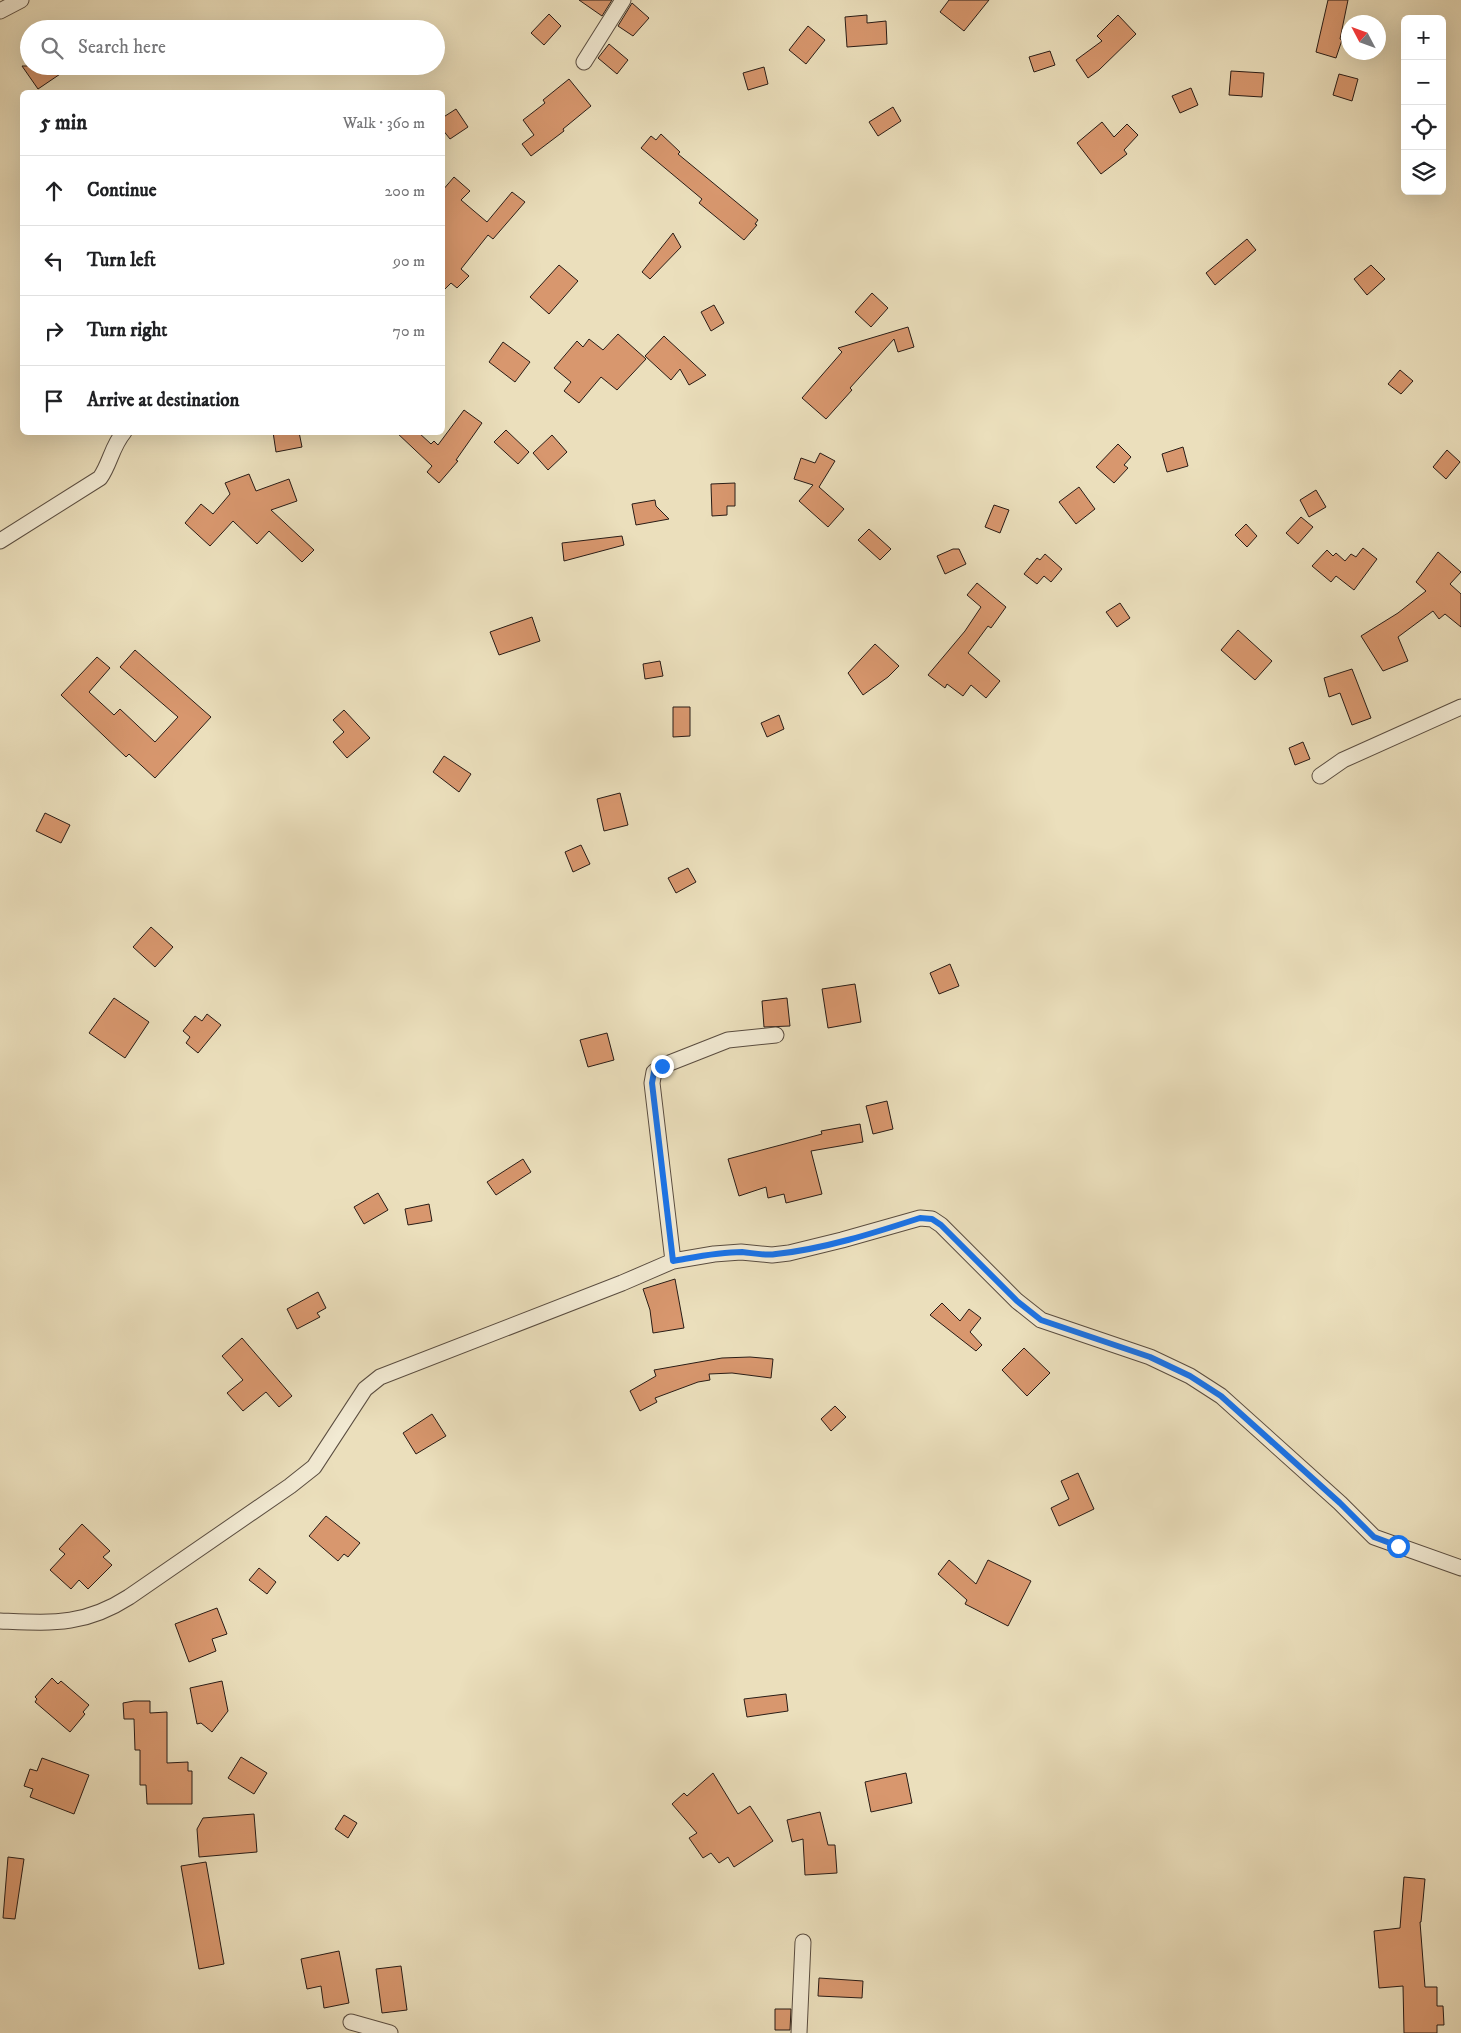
<!DOCTYPE html>
<meta charset="utf-8">
<style>
:root{--surface:#fff;--page:#f6f6f6;--text:#202124;--muted:#757577;--line:#e0e0e0}
body{margin:0;font-family:"IM FELL DW Pica",serif;background:var(--page);color:var(--text)}
.controls{position:absolute;right:15px;top:15px;display:grid;overflow:hidden;border-radius:8px;box-shadow:0 5px 20px #0002}
.controls button{width:45px;height:45px;display:grid;place-items:center;padding:0;border:0;border-bottom:1px solid var(--line);background:var(--surface);color:var(--text);font:25px sans-serif}
.compass{position:absolute;left:1341px;top:15px;width:45px;height:45px;border-radius:50%;background:var(--surface);box-shadow:0 5px 20px #0002;rotate:311deg}
.stop{position:absolute;width:15px;height:15px;margin:-11px;border:4px solid #1a73e8;border-radius:50%;background:#fff}
.stop.end{background:#1a73e8;border-color:#fff;box-shadow:0 1px 5px #0008}
.list{margin:0;padding:0;list-style:none}
h2{display:flex;justify-content:space-between;align-items:center;height:65px;margin:0;padding:0 20px;font-size:21px}
h2 small{font-size:16px;font-weight:400;color:var(--muted)}
.list li{display:grid;grid-template-columns:32px 1fr auto;gap:15px;align-items:center;box-sizing:border-box;height:70px;padding:0 20px;border-top:1px solid var(--line)}
.list b{display:block;font-size:19px;white-space:nowrap}
.list em{font-size:16px;font-style:normal;color:var(--muted)}
.icon{flex:none;width:28px;height:28px;fill:none;stroke:currentColor;stroke-width:2;stroke-linecap:round;stroke-linejoin:round}
.map{position:relative;flex:none;width:1461px;height:2033px;overflow:hidden}
.search{position:absolute;background:var(--surface);box-shadow:0 5px 20px #0002;left:20px;top:20px;width:425px;height:55px;display:flex;align-items:center;gap:12px;box-sizing:border-box;padding:0 18px;border-radius:28px;color:var(--muted);font-size:19px}
.panel{position:absolute;background:var(--surface);box-shadow:0 5px 20px #0002;left:20px;top:90px;width:425px;height:345px;border-radius:8px}
.map>svg:first-child{display:block}
.building{fill:#d8976e;stroke:#291c16}
.lines{fill:none;stroke-linecap:round;stroke-linejoin:round}
.minor-casing{stroke:#5a4d40;stroke-width:17}
.minor{stroke:#f2ead3;stroke-width:15}
.route{stroke:#1a73e8;stroke-width:6}
</style>
<div class="map">
<svg width="1461" height="2033" viewBox="0 0 1461 2033">
<rect width="100%" height="100%" fill="#ebdfbc"/>
<filter id="stains"><feTurbulence type="fractalNoise" baseFrequency=".004" numOctaves="4"/><feColorMatrix values="0 0 0 0 .2 0 0 0 0 .09 0 0 0 0 .02 0 0 0 .5 -.17"/></filter>
<radialGradient id="worn" r=".72"><stop offset=".6" stop-color="#630" stop-opacity="0"/><stop offset="1" stop-color="#630" stop-opacity=".3"/></radialGradient>
<!-- building -->
<path class="building" d="M 579,0 L 612,0 L 602,16 Z
M 949,0 L 989,0 L 964,31 L 940,12 Z
M 1328,0 L 1348,0 L 1340,39 L 1342,40 L 1336,58 L 1316,52 Z
M 632,3 L 649,18 L 633,36 L 618,26 Z
M 549,14 L 561,26 L 544,45 L 531,33 Z
M 867,15 L 867,23 L 886,21 L 887,44 L 847,47 L 845,17 Z
M 1118,15 L 1136,34 L 1099,70 L 1088,78 L 1076,60 L 1102,41 L 1097,36 Z
M 808,26 L 825,40 L 806,64 L 789,50 Z
M 609,44 L 628,60 L 617,74 L 598,58 Z
M 1050,51 L 1055,65 L 1034,72 L 1029,57 Z
M 22,66 L 72,66 L 38,89 Z
M 764,67 L 768,84 L 748,90 L 743,73 Z
M 1231,71 L 1264,73 L 1262,97 L 1229,95 Z
M 1339,74 L 1358,79 L 1352,101 L 1333,95 Z
M 569,79 L 591,106 L 563,129 L 564,131 L 531,156 L 522,144 L 534,135 L 523,120 L 545,103 L 543,100 Z
M 1191,88 L 1198,105 L 1180,113 L 1172,96 Z
M 893,107 L 901,121 L 878,136 L 869,122 Z
M 456,109 L 468,127 L 450,139 L 442,129 L 442,118 Z
M 1102,122 L 1114,137 L 1127,124 L 1138,135 L 1124,150 L 1127,154 L 1101,174 L 1077,143 Z
M 661,134 L 680,152 L 678,154 L 758,220 L 755,224 L 757,225 L 744,240 L 699,203 L 702,199 L 641,148 L 651,136 L 656,140 Z
M 454,177 L 470,191 L 461,200 L 487,222 L 512,192 L 525,202 L 493,239 L 488,235 L 461,269 L 469,276 L 457,288 L 451,283 L 442,292 L 442,191 Z
M 673,233 L 681,247 L 650,279 L 642,272 Z
M 1247,239 L 1256,250 L 1215,285 L 1206,273 Z
M 559,265 L 578,281 L 549,314 L 530,297 Z
M 1371,265 L 1385,279 L 1367,295 L 1354,279 Z
M 872,293 L 888,308 L 871,327 L 855,312 Z
M 714,305 L 724,323 L 711,331 L 701,312 Z
M 908,327 L 914,347 L 898,352 L 894,339 L 850,388 L 852,390 L 826,419 L 802,398 L 842,352 L 838,348 Z
M 618,334 L 646,359 L 617,390 L 601,377 L 579,403 L 564,391 L 571,382 L 554,368 L 577,341 L 583,347 L 589,339 L 603,350 Z
M 664,336 L 667,339 L 706,375 L 689,385 L 680,369 L 671,380 L 645,356 Z
M 503,342 L 530,362 L 515,382 L 489,362 Z
M 1400,370 L 1413,381 L 1401,394 L 1388,384 Z
M 464,410 L 482,423 L 456,460 L 458,461 L 439,483 L 427,472 L 432,466 L 396,432 L 418,432 L 431,444 L 434,441 L 438,445 Z
M 506,430 L 529,452 L 518,464 L 494,442 Z
M 273,432 L 299,432 L 302,447 L 276,452 Z
M 552,435 L 567,452 L 548,470 L 533,453 Z
M 1118,444 L 1131,457 L 1124,465 L 1128,468 L 1114,483 L 1096,467 Z
M 1183,447 L 1188,466 L 1167,472 L 1162,454 Z
M 1447,450 L 1460,462 L 1446,479 L 1433,467 Z
M 820,453 L 835,461 L 819,487 L 844,509 L 828,527 L 799,501 L 813,485 L 794,479 L 801,458 L 815,463 Z
M 249,474 L 256,491 L 289,479 L 297,501 L 271,510 L 314,550 L 302,562 L 269,531 L 257,544 L 233,521 L 210,546 L 185,523 L 201,504 L 213,514 L 230,494 L 225,483 Z
M 735,483 L 735,506 L 727,506 L 727,515 L 712,516 L 711,484 Z
M 1079,487 L 1095,509 L 1076,524 L 1059,502 Z
M 1316,490 L 1326,507 L 1309,517 L 1300,500 Z
M 655,500 L 656,506 L 669,519 L 636,525 L 632,504 Z
M 994,505 L 1009,510 L 1000,533 L 985,527 Z
M 1301,517 L 1313,527 L 1298,544 L 1286,533 Z
M 1246,524 L 1257,536 L 1247,547 L 1235,535 Z
M 869,529 L 891,549 L 880,560 L 858,540 Z
M 622,536 L 624,545 L 564,561 L 562,543 Z
M 1363,548 L 1377,559 L 1354,590 L 1336,576 L 1331,582 L 1312,566 L 1327,550 L 1333,556 L 1336,553 L 1345,561 L 1351,554 L 1356,557 Z
M 953,549 L 959,549 L 966,564 L 945,574 L 937,556 Z
M 1438,552 L 1461,572 L 1450,584 L 1461,594 L 1461,627 L 1445,614 L 1439,619 L 1433,611 L 1398,637 L 1408,661 L 1383,671 L 1361,636 L 1398,613 L 1426,591 L 1416,582 Z
M 1045,554 L 1062,569 L 1051,582 L 1044,576 L 1037,584 L 1024,574 L 1037,558 L 1040,560 Z
M 977,583 L 1006,607 L 991,628 L 988,626 L 968,653 L 1000,681 L 986,698 L 971,685 L 963,696 L 947,684 L 945,688 L 928,675 L 965,631 L 981,607 L 967,595 Z
M 1120,603 L 1130,618 L 1117,627 L 1106,612 Z
M 532,617 L 540,641 L 499,655 L 490,632 Z
M 1238,630 L 1272,661 L 1255,680 L 1221,650 Z
M 875,644 L 899,666 L 888,677 L 863,695 L 848,673 Z
M 135,650 L 211,717 L 155,778 L 129,754 L 126,757 L 61,695 L 97,657 L 110,668 L 89,692 L 114,715 L 120,709 L 155,742 L 178,717 L 120,667 Z
M 660,661 L 663,676 L 645,679 L 643,664 Z
M 1352,669 L 1371,718 L 1352,725 L 1340,693 L 1329,697 L 1324,678 Z
M 673,707 L 690,707 L 690,736 L 673,737 Z
M 344,710 L 370,738 L 347,758 L 333,742 L 344,732 L 333,720 Z
M 779,715 L 784,729 L 767,737 L 761,723 Z
M 1303,742 L 1310,759 L 1295,765 L 1289,748 Z
M 444,756 L 471,774 L 459,792 L 433,772 Z
M 620,793 L 628,825 L 604,831 L 597,799 Z
M 45,813 L 70,825 L 61,843 L 36,831 Z
M 581,845 L 590,864 L 573,872 L 565,852 Z
M 688,868 L 696,882 L 676,893 L 668,878 Z
M 151,927 L 173,947 L 155,967 L 133,947 Z
M 950,964 L 959,986 L 939,994 L 930,973 Z
M 855,984 L 861,1022 L 828,1028 L 822,989 Z
M 114,998 L 149,1022 L 125,1058 L 89,1033 Z
M 787,998 L 790,1026 L 764,1027 L 762,1001 Z
M 207,1014 L 221,1025 L 198,1053 L 186,1043 L 190,1037 L 183,1031 L 195,1016 L 202,1021 Z
M 607,1033 L 614,1060 L 588,1067 L 580,1040 Z
M 887,1101 L 893,1129 L 873,1134 L 866,1106 Z
M 860,1124 L 863,1142 L 811,1151 L 822,1194 L 786,1203 L 784,1194 L 768,1198 L 766,1187 L 739,1196 L 728,1159 L 822,1134 L 821,1131 Z
M 523,1159 L 531,1172 L 496,1195 L 487,1182 Z
M 378,1193 L 388,1210 L 364,1224 L 354,1207 Z
M 429,1204 L 432,1221 L 408,1225 L 405,1209 Z
M 675,1279 L 684,1328 L 653,1333 L 650,1310 L 643,1289 Z
M 318,1292 L 326,1308 L 317,1313 L 320,1317 L 297,1329 L 287,1309 Z
M 942,1303 L 960,1321 L 969,1309 L 981,1318 L 970,1332 L 982,1345 L 976,1351 L 930,1315 Z
M 242,1338 L 292,1396 L 279,1407 L 266,1392 L 243,1411 L 227,1393 L 243,1380 L 222,1356 Z
M 1024,1348 L 1050,1373 L 1027,1396 L 1002,1370 Z
M 750,1357 L 773,1359 L 771,1378 L 732,1373 L 709,1374 L 710,1380 L 698,1382 L 655,1398 L 657,1402 L 640,1411 L 630,1391 L 656,1376 L 654,1370 L 722,1358 Z
M 835,1406 L 846,1417 L 831,1431 L 821,1419 Z
M 432,1414 L 446,1436 L 416,1454 L 403,1433 Z
M 1078,1473 L 1094,1509 L 1059,1526 L 1051,1508 L 1069,1499 L 1061,1481 Z
M 326,1516 L 360,1543 L 348,1557 L 344,1554 L 338,1561 L 309,1536 Z
M 82,1524 L 110,1551 L 103,1557 L 112,1565 L 88,1589 L 79,1580 L 71,1589 L 50,1570 L 65,1554 L 59,1549 Z
M 949,1560 L 976,1584 L 988,1560 L 1031,1581 L 1008,1626 L 965,1604 L 967,1600 L 938,1574 Z
M 259,1568 L 276,1582 L 267,1594 L 249,1580 Z
M 217,1608 L 227,1634 L 212,1639 L 216,1651 L 189,1662 L 175,1624 Z
M 52,1678 L 58,1684 L 61,1681 L 89,1705 L 83,1712 L 85,1714 L 70,1732 L 35,1702 L 37,1699 L 35,1697 Z
M 222,1681 L 228,1711 L 212,1732 L 201,1723 L 197,1724 L 190,1688 Z
M 786,1694 L 788,1711 L 747,1717 L 744,1699 Z
M 134,1701 L 150,1701 L 150,1713 L 167,1712 L 167,1763 L 188,1762 L 188,1771 L 192,1771 L 192,1804 L 147,1804 L 146,1785 L 140,1785 L 140,1750 L 135,1750 L 134,1719 L 124,1719 L 123,1703 Z
M 241,1757 L 267,1773 L 254,1794 L 228,1778 Z
M 42,1758 L 89,1775 L 74,1814 L 30,1797 L 33,1789 L 24,1786 L 30,1769 L 37,1771 Z
M 713,1773 L 738,1814 L 750,1806 L 773,1841 L 734,1867 L 728,1857 L 719,1863 L 711,1853 L 703,1858 L 689,1838 L 697,1833 L 672,1804 L 684,1793 L 687,1796 Z
M 906,1773 L 912,1803 L 871,1812 L 865,1782 Z
M 820,1812 L 828,1845 L 835,1845 L 837,1873 L 805,1875 L 803,1839 L 792,1842 L 787,1820 Z
M 254,1814 L 257,1852 L 199,1857 L 197,1829 L 203,1818 Z
M 344,1815 L 357,1823 L 348,1838 L 335,1829 Z
M 8,1857 L 24,1859 L 15,1919 L 3,1918 Z
M 206,1862 L 224,1964 L 199,1969 L 181,1866 Z
M 1404,1877 L 1425,1879 L 1421,1922 L 1420,1922 L 1425,1987 L 1437,1987 L 1437,2006 L 1443,2006 L 1444,2025 L 1437,2025 L 1437,2033 L 1404,2033 L 1403,1986 L 1379,1988 L 1374,1931 L 1400,1928 Z
M 339,1951 L 349,2003 L 324,2008 L 321,1986 L 307,1989 L 301,1959 Z
M 401,1966 L 407,2010 L 382,2013 L 376,1969 Z
M 819,1978 L 863,1981 L 862,1998 L 818,1996 Z
M 775,2009 L 791,2009 L 790,2030 L 775,2030 Z"/>
<g class="lines">
<!-- minor casing -->
<g class="minor-casing">
<path id="minor" d="M 0,11 L 21,0
M 584,62 L 623,0
M 0,541 L 100,478 C 110,464 112,446 124,432
M 1320,776 L 1343,760 L 1461,707
M 673,1261 L 652,1083 L 654,1072 L 662,1066 L 728,1040 L 776,1035
M 0,1621 C 52,1623 84,1626 129,1597 L 290,1486 L 314,1467 L 365,1389 L 380,1377 L 622,1283 L 673,1261 L 714,1254 L 741,1252 L 772,1255 L 789,1253 L 842,1240 L 920,1218 L 932,1219 L 941,1225 L 1017,1301 L 1041,1320 L 1150,1357 L 1190,1376 L 1221,1396 L 1340,1503 L 1374,1537 L 1461,1568
M 351,2022 L 390,2033
M 799,2033 L 803,1942"/>
</g>
<!-- minor -->
<use href="#minor" class="minor"/>
</g>
<g class="lines">
<!-- route -->
<path class="route" d="M 662,1066 L 654,1072 L 652,1083 L 673,1261 C 696,1257 718,1252 742,1252 C 753,1253 765,1256 776,1254 C 824,1249 874,1233 920,1218 L 932,1219 L 941,1225 L 1017,1301 L 1041,1320 L 1150,1357 L 1190,1376 L 1221,1396 L 1340,1503 L 1374,1537 L 1398,1546"/>
</g>
<rect width="100%" height="100%" filter="url(#stains)"/>
<rect width="100%" height="100%" fill="url(#worn)"/>
</svg>
<div class="controls">
<button>+</button>
<button>−</button>
<button><svg class="icon" aria-label="locate" viewBox="0 0 24 24"><circle cx="12" cy="12" r="6"/><path d="M12 2v4M12 18v4M2 12h4M18 12h4"/></svg></button>
<button><svg class="icon" aria-label="layers" viewBox="0 0 24 24"><path d="M12 4l9 5-9 5-9-5zM3 14l9 5 9-5"/></svg></button>
</div>
<svg class="compass" viewBox="-18 -18 36 36"><path d="M0-13l5 13h-10z" fill="#e53935"/><path d="M0 13l5-13h-10z" fill="#757577"/></svg>
<div class="stop" style="left:1398px;top:1546px"></div>
<div class="stop end" style="left:662px;top:1066px"></div>
<div class="search"><svg class="icon" aria-label="search" viewBox="0 0 24 24"><circle cx="10" cy="10" r="6"/><path d="M15 15l6 6"/></svg>Search here</div>
<section class="panel">
<h2>5 min<small>Walk · 360 m</small></h2>
<ul class="list">
<li><svg class="icon" aria-label="ahead" viewBox="0 0 24 24"><path d="M12 20V5M6 11l6-6 6 6"/></svg><div><b>Continue</b></div><em>200 m</em></li>
<li><svg class="icon" aria-label="left" viewBox="0 0 24 24"><path d="M17 20v-9H6M10 6l-5 5 5 5"/></svg><div><b>Turn left</b></div><em>90 m</em></li>
<li><svg class="icon" aria-label="right" viewBox="0 0 24 24"><path d="M7 20v-9h11M14 6l5 5-5 5"/></svg><div><b>Turn right</b></div><em>70 m</em></li>
<li><svg class="icon" aria-label="arrive" viewBox="0 0 24 24"><path d="M6 21V4h12l-3 4 3 4H6"/></svg><div><b>Arrive at destination</b></div></li>
</ul>
</section>
</div>
